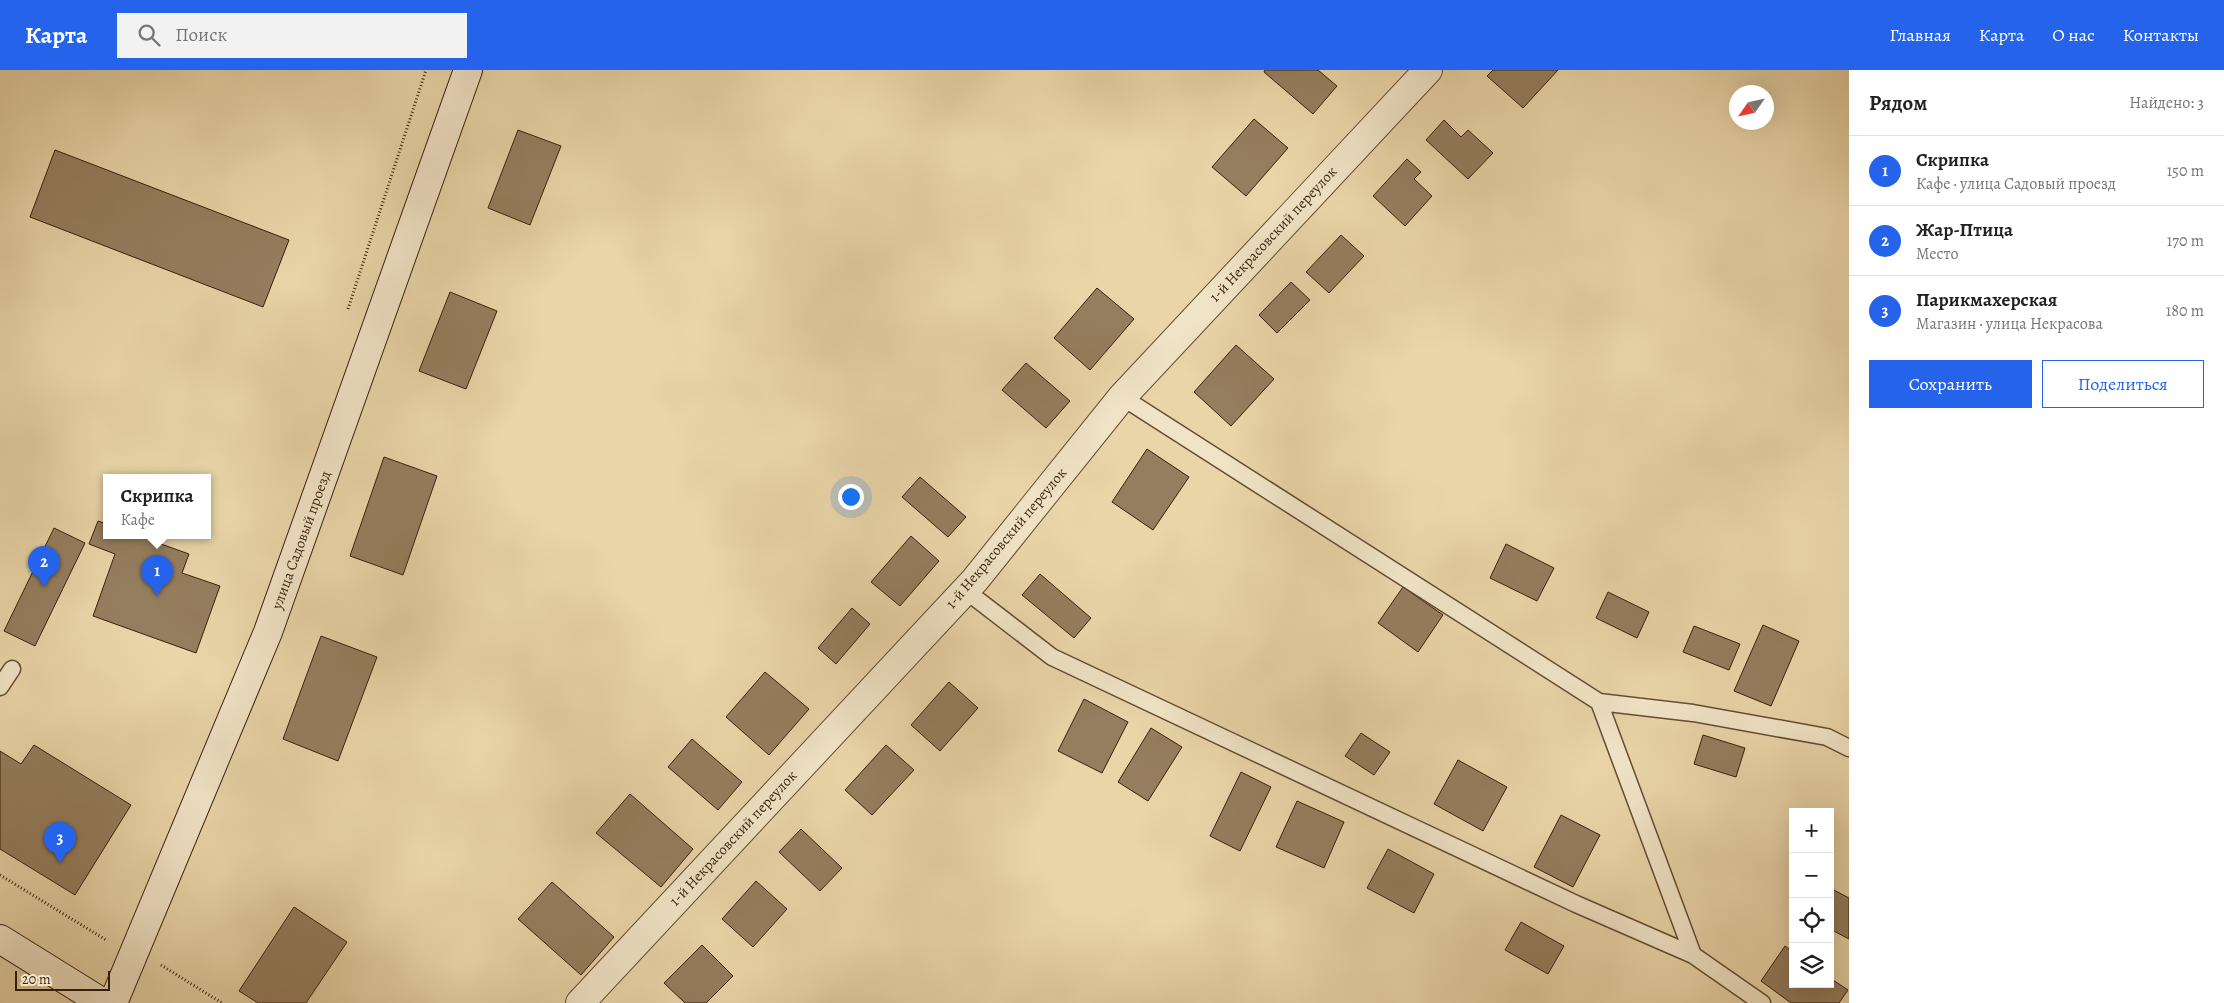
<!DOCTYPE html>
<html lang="ru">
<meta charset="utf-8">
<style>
:root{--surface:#fff;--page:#f2f2f2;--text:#222;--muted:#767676;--line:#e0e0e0;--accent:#2563eb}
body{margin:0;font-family:Alegreya,serif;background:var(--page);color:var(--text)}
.controls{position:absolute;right:15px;bottom:15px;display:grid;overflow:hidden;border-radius:0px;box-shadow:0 5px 20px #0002}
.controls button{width:45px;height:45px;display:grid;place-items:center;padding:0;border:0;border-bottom:1px solid var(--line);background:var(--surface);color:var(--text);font:25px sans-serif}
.compass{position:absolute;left:1729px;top:15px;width:45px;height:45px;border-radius:50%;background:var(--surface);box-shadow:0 5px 20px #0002;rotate:236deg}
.scale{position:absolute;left:15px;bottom:12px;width:95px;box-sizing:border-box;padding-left:5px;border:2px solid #391f0d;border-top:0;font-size:14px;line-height:18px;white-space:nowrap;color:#391f0d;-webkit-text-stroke:4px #f1e4c6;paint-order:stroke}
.you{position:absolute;left:850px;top:426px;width:18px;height:18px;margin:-12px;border:4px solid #fff;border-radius:50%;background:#1a73e8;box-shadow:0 0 0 8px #1a73e833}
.badge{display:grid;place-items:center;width:32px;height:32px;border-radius:50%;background:var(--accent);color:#fff;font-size:16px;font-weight:700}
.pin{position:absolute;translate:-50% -41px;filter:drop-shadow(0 1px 2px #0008)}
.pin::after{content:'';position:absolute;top:26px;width:18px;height:15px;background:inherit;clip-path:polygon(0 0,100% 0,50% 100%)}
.popup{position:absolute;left:103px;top:404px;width:108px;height:65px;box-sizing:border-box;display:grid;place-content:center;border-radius:0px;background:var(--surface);filter:drop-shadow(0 1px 4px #0005);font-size:16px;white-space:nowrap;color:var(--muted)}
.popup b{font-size:19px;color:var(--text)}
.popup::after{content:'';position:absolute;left:50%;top:100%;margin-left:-10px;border:10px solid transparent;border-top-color:var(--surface)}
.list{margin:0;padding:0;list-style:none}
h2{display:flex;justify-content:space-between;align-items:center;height:65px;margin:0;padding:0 20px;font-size:21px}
h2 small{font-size:16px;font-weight:400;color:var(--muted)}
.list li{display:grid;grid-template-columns:32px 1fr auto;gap:15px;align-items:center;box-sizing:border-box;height:70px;padding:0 20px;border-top:1px solid var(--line)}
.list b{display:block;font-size:19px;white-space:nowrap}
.list p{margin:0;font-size:16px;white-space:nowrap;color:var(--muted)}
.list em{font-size:16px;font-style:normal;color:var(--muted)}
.actions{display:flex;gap:10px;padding:15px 20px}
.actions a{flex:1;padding:11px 0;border:1px solid var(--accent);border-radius:0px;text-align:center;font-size:18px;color:var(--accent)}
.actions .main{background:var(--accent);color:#fff}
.icon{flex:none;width:28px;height:28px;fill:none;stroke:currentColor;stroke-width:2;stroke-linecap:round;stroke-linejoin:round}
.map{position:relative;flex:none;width:1849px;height:933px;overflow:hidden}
header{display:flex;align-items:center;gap:30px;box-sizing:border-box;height:70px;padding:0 25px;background:var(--accent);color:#fff}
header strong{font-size:24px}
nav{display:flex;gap:28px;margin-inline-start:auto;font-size:18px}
.search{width:350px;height:45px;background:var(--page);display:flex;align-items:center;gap:12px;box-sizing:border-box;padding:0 18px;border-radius:0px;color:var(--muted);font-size:19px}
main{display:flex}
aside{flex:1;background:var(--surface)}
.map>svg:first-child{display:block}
.building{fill:#957e5e;stroke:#391f0d}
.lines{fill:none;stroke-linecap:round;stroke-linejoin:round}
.lane-casing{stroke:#654c34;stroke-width:19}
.street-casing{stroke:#654c34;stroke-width:30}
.secondary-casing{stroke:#391f0d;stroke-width:30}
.path{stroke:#391f0d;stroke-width:3;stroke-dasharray:1 2.5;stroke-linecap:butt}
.lane{stroke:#f1e4c6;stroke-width:16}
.street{stroke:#f1e4c6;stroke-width:28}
.secondary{stroke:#f1e4c6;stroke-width:28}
.labels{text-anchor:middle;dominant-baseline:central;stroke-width:5;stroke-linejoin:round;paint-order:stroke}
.street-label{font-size:15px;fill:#391f0d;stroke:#f1e4c6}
</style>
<header>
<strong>Карта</strong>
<div class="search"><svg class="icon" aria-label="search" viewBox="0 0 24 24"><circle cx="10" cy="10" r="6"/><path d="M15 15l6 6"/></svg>Поиск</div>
<nav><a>Главная</a><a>Карта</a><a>О нас</a><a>Контакты</a></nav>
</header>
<main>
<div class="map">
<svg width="1849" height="933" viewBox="0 0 1849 933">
<rect width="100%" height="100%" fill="#e9d5a8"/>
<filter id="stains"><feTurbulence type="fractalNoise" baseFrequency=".004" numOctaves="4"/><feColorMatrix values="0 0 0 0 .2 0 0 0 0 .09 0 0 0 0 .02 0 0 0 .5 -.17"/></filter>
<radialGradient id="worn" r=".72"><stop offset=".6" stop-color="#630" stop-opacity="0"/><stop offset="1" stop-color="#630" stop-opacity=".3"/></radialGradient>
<!-- building -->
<path class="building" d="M 1265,0 L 1318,0 L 1337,16 L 1313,44 L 1264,2 Z
M 1493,0 L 1558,0 L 1523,38 L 1487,6 Z
M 1254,49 L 1288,78 L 1246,126 L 1212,97 Z
M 1444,50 L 1461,67 L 1468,60 L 1493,83 L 1468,109 L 1426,70 Z
M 518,60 L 561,76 L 530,155 L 488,138 Z
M 55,80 L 289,170 L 263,237 L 30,147 Z
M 1407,89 L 1421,102 L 1414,109 L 1432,126 L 1405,156 L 1373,126 Z
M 1341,165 L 1364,186 L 1329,223 L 1306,202 Z
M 1291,212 L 1310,230 L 1277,263 L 1259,245 Z
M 1097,218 L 1134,249 L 1090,300 L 1054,268 Z
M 450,222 L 497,241 L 466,319 L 419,301 Z
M 1236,275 L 1274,309 L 1231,356 L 1194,322 Z
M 1026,293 L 1070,331 L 1046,358 L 1002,320 Z
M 1147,379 L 1189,407 L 1153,460 L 1112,432 Z
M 384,387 L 437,406 L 403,505 L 350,486 Z
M 920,407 L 966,447 L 948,467 L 902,427 Z
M 98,451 L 107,454 L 107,465 L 136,465 L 189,484 L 182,503 L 220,516 L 196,583 L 93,546 L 115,484 L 89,474 Z
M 54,458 L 85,473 L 35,576 L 4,561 Z
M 911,466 L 939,491 L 900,536 L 871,512 Z
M 1506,474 L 1554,498 L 1537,531 L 1490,508 Z
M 1040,504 L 1091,548 L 1074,568 L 1022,525 Z
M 1403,517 L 1443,545 L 1418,582 L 1378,553 Z
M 1608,522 L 1649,542 L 1637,568 L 1596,548 Z
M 852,538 L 870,554 L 836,594 L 818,578 Z
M 1763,555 L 1799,571 L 1771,636 L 1734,621 Z
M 1694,556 L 1740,574 L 1729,600 L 1683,582 Z
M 321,566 L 377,587 L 338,691 L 283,669 Z
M 765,602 L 809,639 L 769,685 L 726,647 Z
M 949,612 L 978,638 L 940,681 L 911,655 Z
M 1084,629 L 1128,652 L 1102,703 L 1058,681 Z
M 1151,658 L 1182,677 L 1148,731 L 1118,712 Z
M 1361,663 L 1390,682 L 1374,705 L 1345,686 Z
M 1703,665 L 1745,678 L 1736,707 L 1694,694 Z
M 692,669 L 742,712 L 718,740 L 668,697 Z
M 34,675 L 131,735 L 75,825 L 0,779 L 0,681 L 21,694 Z
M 886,675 L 914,700 L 872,745 L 845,720 Z
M 1458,690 L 1507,717 L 1483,761 L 1434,734 Z
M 1241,702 L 1271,717 L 1240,781 L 1210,766 Z
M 630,724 L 693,779 L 661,817 L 596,763 Z
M 1297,731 L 1344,752 L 1324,798 L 1276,777 Z
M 1561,745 L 1600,765 L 1573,817 L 1534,797 Z
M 801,759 L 842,798 L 820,821 L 779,782 Z
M 1388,779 L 1434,804 L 1414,843 L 1367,818 Z
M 756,811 L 787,839 L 753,877 L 722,849 Z
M 552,812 L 614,867 L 581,905 L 518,849 Z
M 1830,818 L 1849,828 L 1849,869 L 1830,859 Z
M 294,837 L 347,872 L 306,933 L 258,933 L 239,921 Z
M 1521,852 L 1564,876 L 1548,904 L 1505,880 Z
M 702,875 L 733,906 L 706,933 L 685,933 L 664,913 Z
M 1785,876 L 1793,882 L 1793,914 L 1830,914 L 1830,908 L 1848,920 L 1839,933 L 1791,933 L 1761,911 Z"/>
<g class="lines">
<!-- lane casing -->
<g class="lane-casing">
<path id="lane" d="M 1122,327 L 1599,632 L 1693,643 L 1827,667 L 1849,678
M 965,520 L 1052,587 L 1576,834 L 1693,885
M 0,617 L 12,599
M 1599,632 L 1693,885 L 1762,933"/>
</g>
<!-- street casing -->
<g class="street-casing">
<path id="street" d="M 580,933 L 975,510 L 1122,327 L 1428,0"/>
</g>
<!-- secondary casing -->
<g class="secondary-casing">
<path id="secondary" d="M 0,869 L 103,933
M 113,933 L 268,562 L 468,0"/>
</g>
<!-- path -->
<path class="path" d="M 348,239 L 426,0
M 0,805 L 106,870
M 161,895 L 222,933"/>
<!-- lane -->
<use href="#lane" class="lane"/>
<!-- street -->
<use href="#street" class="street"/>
<!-- secondary -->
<use href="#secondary" class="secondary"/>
</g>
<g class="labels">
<!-- street labels -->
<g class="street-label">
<text transform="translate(1273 164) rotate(-47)">1-й Некрасовский переулок</text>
<text transform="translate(1006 468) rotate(-50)">1-й Некрасовский переулок</text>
<text transform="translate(301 470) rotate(-70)">улица Садовый проезд</text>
<text transform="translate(733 768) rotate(-47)">1-й Некрасовский переулок</text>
</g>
</g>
<rect width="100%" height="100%" filter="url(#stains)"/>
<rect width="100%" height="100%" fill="url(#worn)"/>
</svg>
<div class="controls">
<button>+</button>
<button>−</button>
<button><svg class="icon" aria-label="locate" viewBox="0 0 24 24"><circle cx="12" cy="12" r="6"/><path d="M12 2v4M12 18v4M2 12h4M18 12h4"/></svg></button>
<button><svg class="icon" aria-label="layers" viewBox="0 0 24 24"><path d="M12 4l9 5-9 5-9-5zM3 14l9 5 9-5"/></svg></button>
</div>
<svg class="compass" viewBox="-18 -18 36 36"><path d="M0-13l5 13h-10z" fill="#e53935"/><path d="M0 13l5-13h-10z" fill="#767676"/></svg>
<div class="scale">20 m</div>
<div class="you"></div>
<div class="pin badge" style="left:157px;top:526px">1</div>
<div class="popup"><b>Скрипка</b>Кафе</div>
<div class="pin badge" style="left:44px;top:517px">2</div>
<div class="pin badge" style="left:60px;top:793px">3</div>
</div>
<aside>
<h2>Рядом<small>Найдено: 3</small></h2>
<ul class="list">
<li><span class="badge">1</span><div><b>Скрипка</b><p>Кафе · улица Садовый проезд</p></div><em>150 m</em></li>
<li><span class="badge">2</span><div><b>Жар-Птица</b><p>Место</p></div><em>170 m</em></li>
<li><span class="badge">3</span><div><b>Парикмахерская</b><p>Магазин · улица Некрасова</p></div><em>180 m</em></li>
</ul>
<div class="actions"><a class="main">Сохранить</a><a>Поделиться</a></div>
</aside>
</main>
